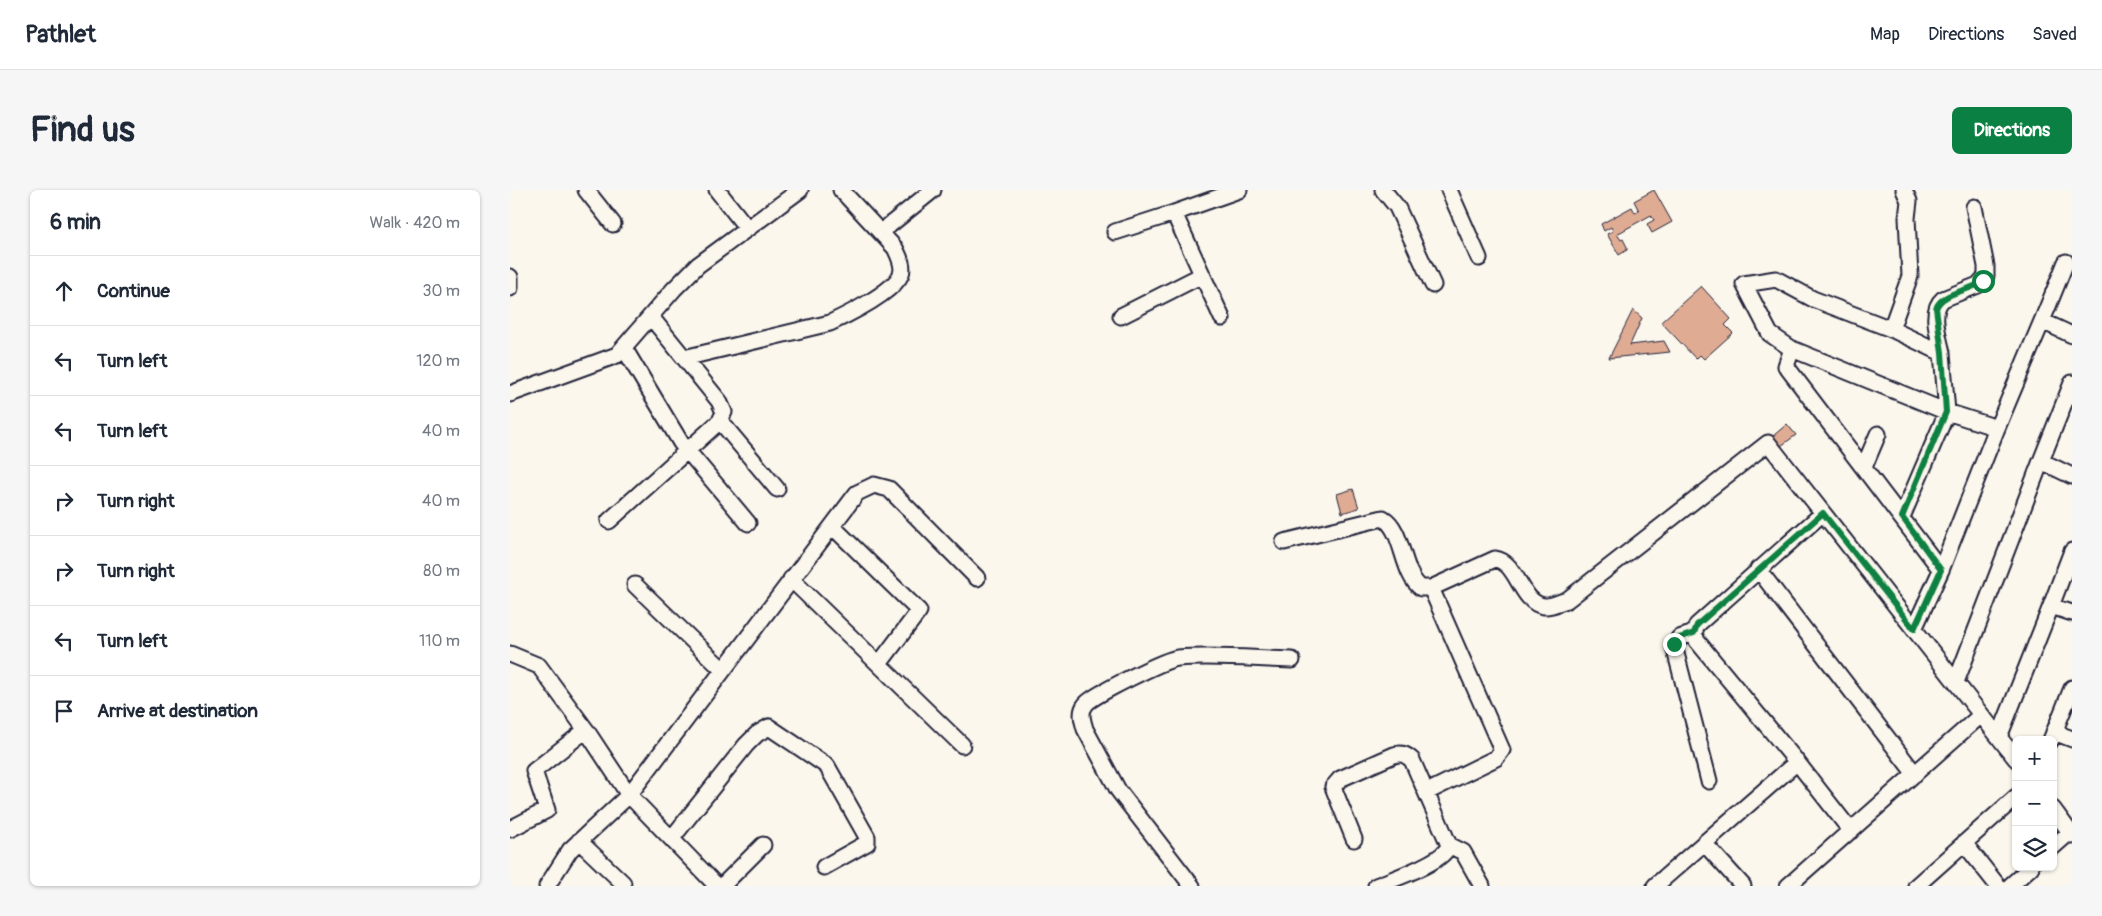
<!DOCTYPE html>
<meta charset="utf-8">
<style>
:root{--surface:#fff;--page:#f6f6f7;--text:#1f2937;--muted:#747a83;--line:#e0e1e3;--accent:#0b8043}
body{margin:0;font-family:Pangolin,sans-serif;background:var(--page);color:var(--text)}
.controls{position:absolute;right:15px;bottom:15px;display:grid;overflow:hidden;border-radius:8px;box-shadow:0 1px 4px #0004}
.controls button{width:45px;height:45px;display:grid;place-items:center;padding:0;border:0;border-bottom:1px solid var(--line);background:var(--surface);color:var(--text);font:25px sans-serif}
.stop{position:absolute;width:15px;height:15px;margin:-11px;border:4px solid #0b8043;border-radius:50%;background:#fff}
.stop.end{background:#0b8043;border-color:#fff;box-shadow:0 1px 5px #0008}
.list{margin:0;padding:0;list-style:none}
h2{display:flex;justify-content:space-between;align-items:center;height:65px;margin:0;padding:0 20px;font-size:21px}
h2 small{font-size:16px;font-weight:400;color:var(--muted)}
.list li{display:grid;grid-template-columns:32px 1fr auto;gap:15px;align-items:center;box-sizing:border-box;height:70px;padding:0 20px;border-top:1px solid var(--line)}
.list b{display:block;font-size:19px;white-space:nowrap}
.list em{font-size:16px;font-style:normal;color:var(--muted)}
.icon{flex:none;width:28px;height:28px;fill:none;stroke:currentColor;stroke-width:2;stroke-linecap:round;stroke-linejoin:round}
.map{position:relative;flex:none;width:1562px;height:696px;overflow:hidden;border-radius:8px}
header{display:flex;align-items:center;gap:30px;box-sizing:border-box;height:70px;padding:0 25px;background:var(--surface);border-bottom:1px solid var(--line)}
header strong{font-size:24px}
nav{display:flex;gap:28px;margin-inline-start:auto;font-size:18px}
.intro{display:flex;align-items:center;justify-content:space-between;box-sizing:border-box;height:120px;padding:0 30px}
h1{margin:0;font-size:35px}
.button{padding:12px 22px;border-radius:8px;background:var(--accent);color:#fff;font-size:18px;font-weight:700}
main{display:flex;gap:30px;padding:0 30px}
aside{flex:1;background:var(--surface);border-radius:8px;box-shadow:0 1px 4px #0004}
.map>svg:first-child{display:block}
.building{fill:#dfab93;stroke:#22223b}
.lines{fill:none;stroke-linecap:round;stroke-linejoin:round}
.minor-casing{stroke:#22223b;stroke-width:19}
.minor{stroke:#fbf7ec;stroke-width:15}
.route{stroke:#0b8043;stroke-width:6}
</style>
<header>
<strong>Pathlet</strong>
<nav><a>Map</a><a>Directions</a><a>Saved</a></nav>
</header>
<div class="intro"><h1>Find us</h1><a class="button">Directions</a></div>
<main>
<aside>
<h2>6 min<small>Walk · 420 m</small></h2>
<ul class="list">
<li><svg class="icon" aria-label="ahead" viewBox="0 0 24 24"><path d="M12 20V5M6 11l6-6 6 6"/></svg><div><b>Continue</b></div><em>30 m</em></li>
<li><svg class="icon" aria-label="left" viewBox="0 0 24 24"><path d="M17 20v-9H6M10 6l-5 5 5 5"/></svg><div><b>Turn left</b></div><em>120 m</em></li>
<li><svg class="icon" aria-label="left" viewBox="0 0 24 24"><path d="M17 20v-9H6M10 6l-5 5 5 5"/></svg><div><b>Turn left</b></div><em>40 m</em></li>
<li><svg class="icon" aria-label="right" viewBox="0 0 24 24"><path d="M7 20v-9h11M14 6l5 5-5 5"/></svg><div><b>Turn right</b></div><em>40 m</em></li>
<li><svg class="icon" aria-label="right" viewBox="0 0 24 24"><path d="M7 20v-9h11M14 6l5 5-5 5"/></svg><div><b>Turn right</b></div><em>80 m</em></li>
<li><svg class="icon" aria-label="left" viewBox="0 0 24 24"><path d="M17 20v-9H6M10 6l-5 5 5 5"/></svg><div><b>Turn left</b></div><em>110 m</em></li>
<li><svg class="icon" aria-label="arrive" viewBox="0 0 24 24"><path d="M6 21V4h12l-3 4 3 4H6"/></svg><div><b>Arrive at destination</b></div></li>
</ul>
</aside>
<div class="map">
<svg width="1562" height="696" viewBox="0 0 1562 696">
<rect width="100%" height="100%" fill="#fbf7ec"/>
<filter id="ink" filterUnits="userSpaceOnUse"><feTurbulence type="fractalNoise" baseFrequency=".02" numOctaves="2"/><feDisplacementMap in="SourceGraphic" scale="10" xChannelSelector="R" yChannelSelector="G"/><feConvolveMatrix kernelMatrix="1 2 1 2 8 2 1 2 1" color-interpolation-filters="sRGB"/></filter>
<g filter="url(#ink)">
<!-- building -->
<path class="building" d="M 1144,0 L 1162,32 L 1142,43 L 1137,34 L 1144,30 L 1141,25 L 1107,44 L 1111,50 L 1113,49 L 1117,57 L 1117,60 L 1109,65 L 1097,44 L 1103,41 L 1101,37 L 1094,41 L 1091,34 L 1122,17 L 1125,23 L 1129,21 L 1124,11 Z
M 1191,96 L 1221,129 L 1215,135 L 1223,143 L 1194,169 L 1190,165 L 1186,169 L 1151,132 Z
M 1123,120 L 1132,128 L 1120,155 L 1154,151 L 1160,162 L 1099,168 Z
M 1277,234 L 1286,245 L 1271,256 L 1263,246 Z
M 843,299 L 849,318 L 832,323 L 827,304 Z"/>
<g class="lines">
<!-- minor casing -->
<g class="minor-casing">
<path id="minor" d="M 76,0 L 103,34
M 207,0 L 237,38
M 873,0 L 887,17 L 923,95
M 939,0 L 969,68
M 371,42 L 423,0
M 605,42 L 664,23
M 0,87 L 0,98
M 611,126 L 692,85
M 712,128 L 664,23 L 729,0
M 1532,131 L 1556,72
M 1381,139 L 1400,86 L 1397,28 L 1399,11 L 1394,0
M 114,158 L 171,253 L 238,333
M 1282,159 L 1260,144 L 1234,94 L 1266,89 L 1303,109 L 1381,139 L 1432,163 L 1437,222 L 1392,327
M 1432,163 C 1429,147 1419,121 1433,109 L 1468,95 L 1476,86 L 1476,76 L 1464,17
M 174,168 L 320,133 C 337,125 384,102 391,84 C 394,76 389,66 385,58 L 331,0
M 0,204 L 107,165 L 164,99 L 188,75 L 290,0
M 210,231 L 267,299
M 1487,238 L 1532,131 L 1562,145
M 1531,271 L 1562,193
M 1354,277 L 1368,244
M 99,331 L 210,231 L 214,222 L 209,211 L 141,127
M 323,337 L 409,421 L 369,474
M 774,352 L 873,328 C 894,340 891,383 911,398 L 921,398 L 985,369 C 1008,372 1010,413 1034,416 C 1041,417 1050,412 1057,410 L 1258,253 L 1506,569
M 1562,361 L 1541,416 L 1562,423
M 1248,379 L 1405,584
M 281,389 L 452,555
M 125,395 L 213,480
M 1404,439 L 1431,380 L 1487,238 L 1437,222 L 1282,159 L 1276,176 L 1431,380
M 1184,443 L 1169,448 L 1164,456 L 1199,591
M 0,464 L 29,476 L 76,540 L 119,605 L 347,303 L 364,295 L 379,299 L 467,388
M 1446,492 L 1531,271 L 1562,286
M 1544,542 L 1562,549
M 1489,547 L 1541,416
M 1541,550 L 1562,498
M 1287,572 L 1341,641
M 917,602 L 986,568 L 992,560 L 921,398
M 1543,619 L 1562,645
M 0,639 L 37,620 L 24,581 L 76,540
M 162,648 L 236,555 L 247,544 L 259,537 L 317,576 L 357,647 L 357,653 L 314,677
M 844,649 L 823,597 L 830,589 L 884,565 C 892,563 895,564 902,570 L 939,655 C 935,672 883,689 866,696
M 69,651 L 113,693
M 1194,653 L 1233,696
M 1454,653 L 1488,696
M 939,655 L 953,662 L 972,696
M 1543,657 L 1560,642
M 37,696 L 60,660 L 119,605 L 207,696
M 212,696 L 253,655
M 682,696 L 608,600 L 575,539 C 573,531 569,522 576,514 C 583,505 656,469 668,468 C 705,465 745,469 782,470
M 1145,696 L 1287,572 L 1187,451 L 1184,443 L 1187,435 L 1313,323
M 1278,696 L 1471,525
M 1406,696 L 1506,607
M 1500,696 L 1521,677"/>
</g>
<!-- minor -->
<use href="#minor" class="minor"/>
</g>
</g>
<g class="lines" filter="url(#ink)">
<!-- route -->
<path class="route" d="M 1164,454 L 1169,448 L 1184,443 L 1187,435 L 1313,323 L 1404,439 L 1431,380 L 1392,327 L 1436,222 L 1432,163 L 1426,118 C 1433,101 1460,102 1473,91"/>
</g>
</svg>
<div class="controls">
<button>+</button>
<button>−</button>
<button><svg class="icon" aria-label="layers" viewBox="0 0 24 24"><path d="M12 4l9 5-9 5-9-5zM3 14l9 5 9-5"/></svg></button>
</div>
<div class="stop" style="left:1473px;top:91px"></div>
<div class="stop end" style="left:1164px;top:454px"></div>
</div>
</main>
